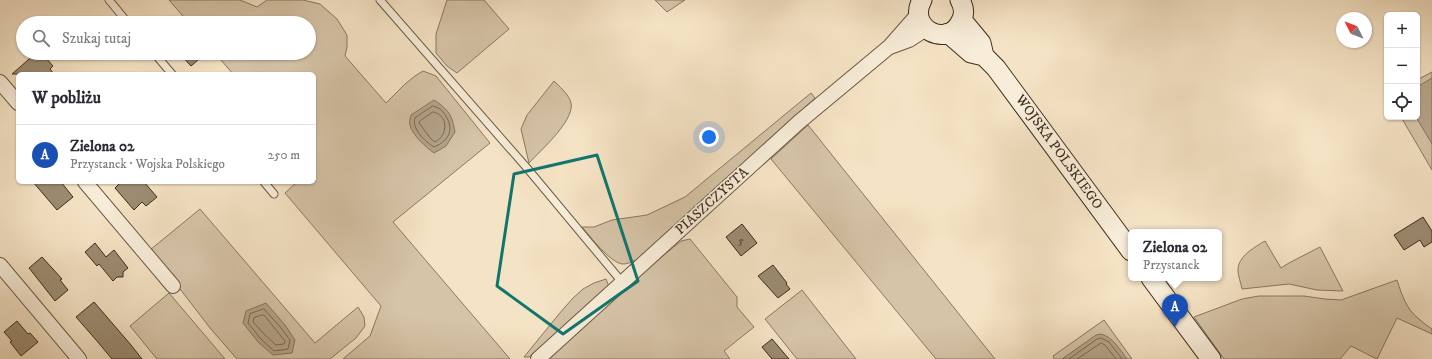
<!DOCTYPE html>
<html lang="pl">
<meta charset="utf-8">
<style>
:root{--surface:#fff;--page:#f7f7f7;--text:#2b2b33;--muted:#7c7c81;--line:#e1e1e2;--accent:#8f2418}
body{margin:0;font-family:"IM FELL DW Pica",serif;background:var(--page);color:var(--text)}
.controls{position:absolute;right:12px;top:12px;display:grid;overflow:hidden;border-radius:6px;box-shadow:0 1px 3px #0004}
.controls button{width:36px;height:36px;display:grid;place-items:center;padding:0;border:0;border-bottom:1px solid var(--line);background:var(--surface);color:var(--text);font:20px sans-serif}
.compass{position:absolute;left:1336px;top:12px;width:36px;height:36px;border-radius:50%;background:var(--surface);box-shadow:0 1px 3px #0004;rotate:312deg}
.you{position:absolute;left:709px;top:137px;width:14px;height:14px;margin:-10px;border:3px solid #fff;border-radius:50%;background:#1a73e8;box-shadow:0 0 0 6px #1a73e833}
.badge{display:grid;place-items:center;width:26px;height:26px;border-radius:50%;background:var(--accent);color:#fff;font-size:13px;font-weight:700}
.pin{position:absolute;translate:-50% -33px;filter:drop-shadow(0 1px 2px #0008)}
.pin::after{content:'';position:absolute;top:21px;width:14px;height:12px;background:inherit;clip-path:polygon(0 0,100% 0,50% 100%)}
.popup{position:absolute;left:1128px;top:229px;width:94px;height:52px;box-sizing:border-box;display:grid;place-content:center;border-radius:6px;background:var(--surface);filter:drop-shadow(0 1px 3px #0005);font-size:13px;white-space:nowrap;color:var(--muted)}
.popup b{font-size:15px;color:var(--text)}
.popup::after{content:'';position:absolute;left:50%;top:100%;margin-left:-8px;border:8px solid transparent;border-top-color:var(--surface)}
.list{margin:0;padding:0;list-style:none}
h2{display:flex;justify-content:space-between;align-items:center;height:52px;margin:0;padding:0 16px;font-size:17px}
h2 small{font-size:13px;font-weight:400;color:var(--muted)}
.list li{display:grid;grid-template-columns:26px 1fr auto;gap:12px;align-items:center;box-sizing:border-box;height:60px;padding:0 16px;border-top:1px solid var(--line)}
.list b{display:block;font-size:15px;white-space:nowrap}
.list p{margin:0;font-size:13px;white-space:nowrap;color:var(--muted)}
.list em{font-size:13px;font-style:normal;color:var(--muted)}
.icon{flex:none;width:22px;height:22px;fill:none;stroke:currentColor;stroke-width:2;stroke-linecap:round;stroke-linejoin:round}
.map{position:relative;flex:none;width:1432px;height:359px;overflow:hidden}
.search{position:absolute;background:var(--surface);box-shadow:0 1px 3px #0004;left:16px;top:16px;width:300px;height:44px;display:flex;align-items:center;gap:10px;box-sizing:border-box;padding:0 14px;border-radius:22px;color:var(--muted);font-size:15px}
.panel{position:absolute;background:var(--surface);box-shadow:0 1px 3px #0004;left:16px;top:72px;width:300px;height:112px;border-radius:6px}
.map>svg:first-child{display:block}
.green{fill:#d6c4a8;stroke:#897862}
.water{fill:#b6a58b;stroke:#85755e}
.lines{fill:none;stroke-linecap:round;stroke-linejoin:round}
.shore{stroke:#796953;stroke-width:1}
.building{fill:#9c8c73;stroke:#3c2d1b}
.lane-casing{stroke:#6a5a46;stroke-width:9}
.street-casing{stroke:#6a5a46;stroke-width:16}
.secondary-casing{stroke:#3c2d1b;stroke-width:21}
.lane{stroke:#f8edd9;stroke-width:7}
.street{stroke:#f8edd9;stroke-width:14}
.secondary{stroke:#f8edd9;stroke-width:19}
.marked{fill:none;stroke:#0f766e;stroke-width:3;stroke-linejoin:round}
.labels{text-anchor:middle;dominant-baseline:central;stroke-width:3.5;stroke-linejoin:round;paint-order:stroke}
.number-label{font-size:12px;fill:#544531}
.street-label{font-size:14px;fill:#3c2d1b;stroke:#f8edd9}
</style>
<div class="map">
<svg width="1432" height="359" viewBox="0 0 1432 359">
<rect width="100%" height="100%" fill="#f5e3c5"/>
<filter id="stains"><feTurbulence type="fractalNoise" baseFrequency=".005" numOctaves="4"/><feColorMatrix values="0 0 0 0 .2 0 0 0 0 .09 0 0 0 0 .02 0 0 0 .5 -.17"/></filter>
<radialGradient id="worn" r=".72"><stop offset=".6" stop-color="#630" stop-opacity="0"/><stop offset="1" stop-color="#630" stop-opacity=".3"/></radialGradient>
<!-- green -->
<path class="green" d="M 169,0 L 240,0 L 257,7 L 267,0 L 303,0 L 320,4 L 337,19 L 347,35 L 347,47 L 345,56 L 386,103 L 405,84 L 415,76 L 423,71 L 436,76 L 490,143 L 393,222 L 510,359 L 343,359 L 370,336 L 381,306 L 285,193 L 297,182 L 314,182 L 314,74 L 233,74 L 215,53 L 309,53 L 309,23 L 189,23 Z
M 447,0 L 484,0 L 509,29 L 457,73 L 447,66 L 436,53 L 436,34 Z
M 655,0 L 685,0 L 667,12 Z
M 1432,72 L 1432,170 L 1401,117 L 1417,117 L 1417,80 Z
M 554,81 C 559,86 567,93 570,100 C 579,117 540,151 529,163 L 521,129 L 527,115 Z
M 811,93 L 815,98 L 643,256 C 637,259 630,264 623,264 C 611,264 590,236 582,227 L 594,227 L 612,220 L 647,215 L 685,197 Z
M 808,125 L 995,359 L 936,359 L 771,159 Z
M 200,209 L 315,343 L 358,307 L 364,317 L 365,326 L 356,338 L 330,359 L 237,359 L 210,328 L 150,250 Z
M 690,239 L 737,297 L 737,307 L 754,327 L 724,351 L 730,359 L 548,359 L 652,265 L 681,241 Z
M 1265,241 L 1281,268 L 1289,263 L 1320,247 L 1343,291 L 1317,290 L 1289,284 L 1242,289 C 1241,283 1238,276 1238,270 C 1238,256 1255,247 1265,241 Z
M 606,279 L 609,287 L 606,291 L 529,357 L 524,357 L 559,314 L 573,298 L 583,289 L 594,283 Z
M 1397,280 C 1402,295 1406,309 1419,319 C 1423,323 1428,326 1432,329 L 1432,334 L 1397,318 L 1377,359 L 1351,346 L 1340,359 L 1224,359 L 1194,317 L 1242,299 L 1259,296 L 1304,296 L 1325,299 L 1341,300 Z
M 802,290 L 856,359 L 797,359 L 765,319 Z
M 169,293 L 225,359 L 157,359 L 130,326 Z
M 1104,320 L 1132,359 L 1054,359 L 1053,356 Z"/>
<!-- water -->
<path class="water" d="M 1432,78 L 1432,144 L 1416,117 L 1417,87 Z
M 434,100 C 449,110 452,115 455,132 L 446,146 L 434,153 C 426,147 412,135 410,125 C 409,122 410,119 411,115 Z
M 266,303 L 285,325 L 295,340 L 292,353 L 273,355 L 258,342 L 243,323 L 246,311 Z
M 1101,334 C 1113,337 1120,350 1127,359 L 1062,359 L 1096,335 Z"/>
<g class="lines">
<!-- shore -->
<path class="shore" d="M 433,106 C 437,107 441,109 443,112 C 455,127 451,140 434,147 C 425,142 411,128 415,118 Z
M 433,112 C 448,114 449,135 435,142 L 431,139 L 419,123 L 420,121 Z
M 264,309 L 281,328 L 290,340 L 288,349 L 274,351 L 261,339 L 248,323 L 250,314 Z
M 262,315 L 264,315 L 285,341 L 284,344 L 276,345 L 265,335 L 253,322 L 254,318 Z
M 1069,359 L 1097,339 L 1101,338 L 1109,342 L 1122,359
M 1077,359 L 1101,343 L 1105,345 L 1116,359"/>
</g>
<!-- building -->
<path class="building" d="M 36,53 L 42,60 L 45,57 L 53,66 L 50,69 L 54,74 L 12,74 Z
M 179,53 L 206,53 L 191,66 Z
M 33,182 L 61,182 L 73,197 L 57,210 Z
M 121,182 L 144,182 L 157,197 L 146,206 L 142,202 L 134,210 L 115,188 Z
M 1423,217 L 1432,231 L 1432,242 L 1424,247 L 1420,240 L 1404,250 L 1394,235 Z
M 742,224 L 757,243 L 741,256 L 726,237 Z
M 95,243 L 106,257 L 114,250 L 128,268 L 123,272 L 123,277 L 117,277 L 113,281 L 99,264 L 97,266 L 85,252 Z
M 42,257 L 62,279 L 60,280 L 68,290 L 55,301 L 29,268 Z
M 773,265 L 787,283 L 786,284 L 790,289 L 778,298 L 758,276 Z
M 94,302 L 131,345 L 142,359 L 112,359 L 97,341 L 76,317 Z
M 17,321 L 28,334 L 30,333 L 38,342 L 21,356 L 10,342 L 12,341 L 4,332 Z
M 772,339 L 789,359 L 772,359 L 762,347 Z"/>
<g class="lines">
<!-- lane casing -->
<g class="lane-casing">
<path id="lane" d="M 109,0 L 128,23
M 380,0 L 527,168 L 622,282
M 154,53 L 172,74
M 264,182 L 274,194"/>
</g>
<!-- street casing -->
<g class="street-casing">
<path id="street" d="M 890,47 L 909,40 L 926,29
M 0,82 L 18,103
M 85,182 L 173,286
M 0,265 L 79,359
M 538,359 L 799,122 L 889,47 L 918,14"/>
</g>
<!-- secondary casing -->
<g class="secondary-casing">
<path id="secondary" d="M 922,0 C 906,29 949,49 961,21 C 965,14 964,7 960,0
M 962,20 L 981,43 L 984,56
M 948,33 L 971,53 L 984,56 L 996,68 L 1131,251
M 1151,278 L 1211,359"/>
</g>
<!-- lane -->
<use href="#lane" class="lane"/>
<!-- street -->
<use href="#street" class="street"/>
<!-- secondary -->
<use href="#secondary" class="secondary"/>
</g>
<!-- marked area -->
<path class="marked" d="M 597,155 L 638,281 L 563,334 L 497,286 L 514,174 Z"/>
<g class="labels">
<!-- number labels -->
<g class="number-label">
<text x="741" y="240">5</text>
</g>
<!-- street labels -->
<g class="street-label">
<text transform="translate(1059 152) rotate(54)">WOJSKA POLSKIEGO</text>
<text transform="translate(712 201) rotate(-42)">PIASZCZYSTA</text>
</g>
</g>
<rect width="100%" height="100%" filter="url(#stains)"/>
<rect width="100%" height="100%" fill="url(#worn)"/>
</svg>
<div class="controls">
<button>+</button>
<button>−</button>
<button><svg class="icon" aria-label="locate" viewBox="0 0 24 24"><circle cx="12" cy="12" r="6"/><path d="M12 2v4M12 18v4M2 12h4M18 12h4"/></svg></button>
</div>
<svg class="compass" viewBox="-18 -18 36 36"><path d="M0-13l5 13h-10z" fill="#e53935"/><path d="M0 13l5-13h-10z" fill="#7c7c81"/></svg>
<div class="you"></div>
<div class="pin badge" style="left:1175px;top:327px;background:#1a4fb4">A</div>
<div class="popup"><b>Zielona 02</b>Przystanek</div>
<div class="search"><svg class="icon" aria-label="search" viewBox="0 0 24 24"><circle cx="10" cy="10" r="6"/><path d="M15 15l6 6"/></svg>Szukaj tutaj</div>
<section class="panel">
<h2>W pobliżu<small></small></h2>
<ul class="list">
<li><span class="badge" style="background:#1a4fb4">A</span><div><b>Zielona 02</b><p>Przystanek · Wojska Polskiego</p></div><em>250 m</em></li>
</ul>
</section>
</div>
